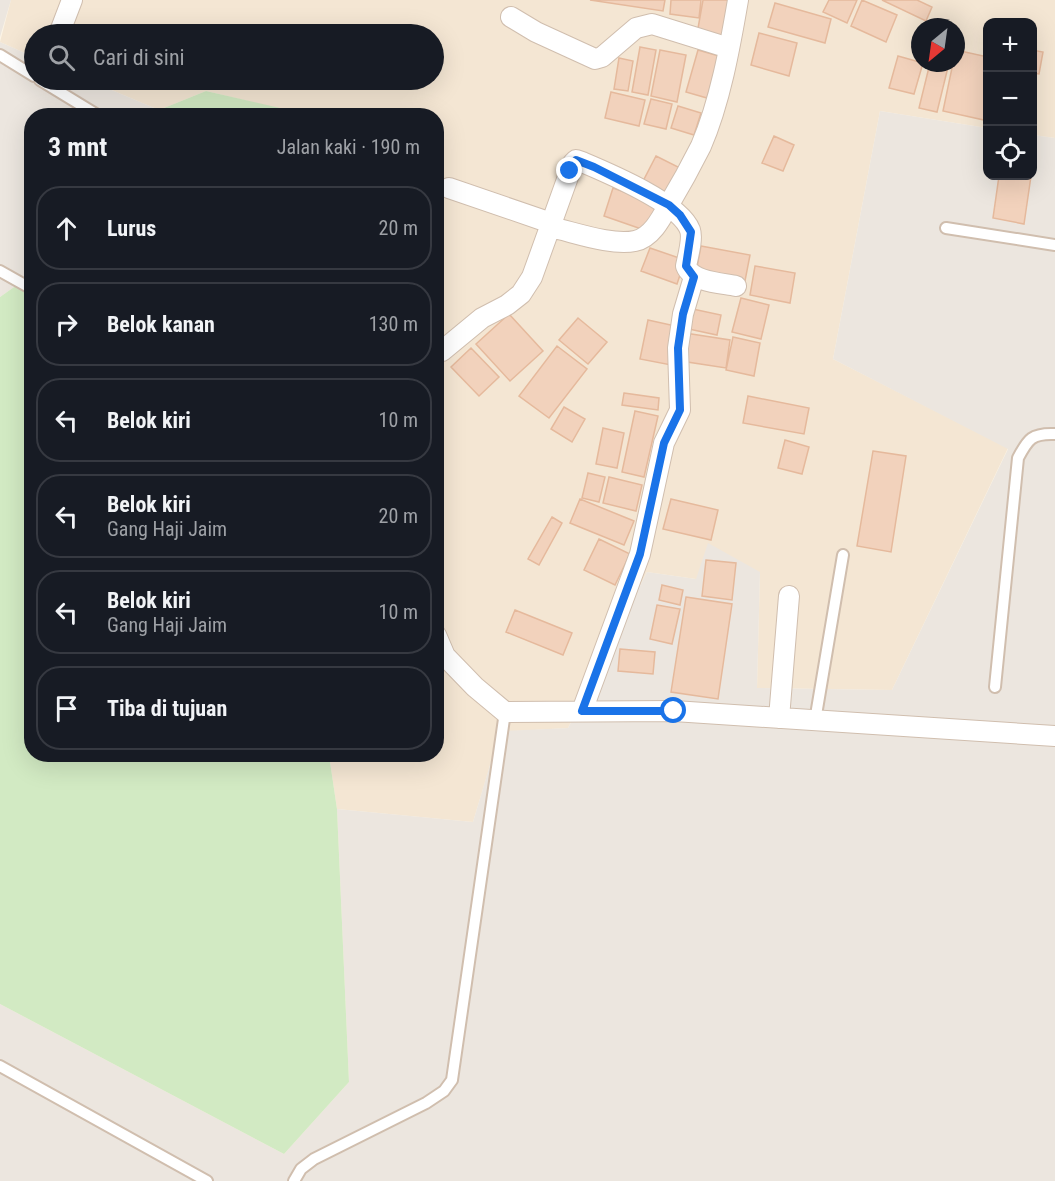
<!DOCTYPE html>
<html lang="id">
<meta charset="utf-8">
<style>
:root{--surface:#171b24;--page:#242831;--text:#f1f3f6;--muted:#9ea1a6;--line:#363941}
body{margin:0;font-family:"Roboto Condensed",sans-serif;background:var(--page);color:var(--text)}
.controls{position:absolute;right:18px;top:18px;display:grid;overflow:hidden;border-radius:12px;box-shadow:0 6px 24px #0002}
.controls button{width:54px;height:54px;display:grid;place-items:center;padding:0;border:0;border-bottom:2px solid var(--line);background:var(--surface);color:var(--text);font:30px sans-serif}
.compass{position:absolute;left:911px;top:18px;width:54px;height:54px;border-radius:50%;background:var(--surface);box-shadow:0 6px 24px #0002;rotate:209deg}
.stop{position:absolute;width:18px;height:18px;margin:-14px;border:4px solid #1a73e8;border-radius:50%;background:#fff}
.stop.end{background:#1a73e8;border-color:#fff;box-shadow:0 2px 6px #0008}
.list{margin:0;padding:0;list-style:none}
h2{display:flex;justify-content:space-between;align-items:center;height:78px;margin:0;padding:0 24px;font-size:26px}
h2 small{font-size:20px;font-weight:400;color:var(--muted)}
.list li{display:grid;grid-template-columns:39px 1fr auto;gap:18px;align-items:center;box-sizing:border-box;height:84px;margin:0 12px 12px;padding:0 12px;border:2px solid var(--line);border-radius:24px}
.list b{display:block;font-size:22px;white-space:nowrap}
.list p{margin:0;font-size:20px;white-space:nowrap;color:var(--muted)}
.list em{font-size:20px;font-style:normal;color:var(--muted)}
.icon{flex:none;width:33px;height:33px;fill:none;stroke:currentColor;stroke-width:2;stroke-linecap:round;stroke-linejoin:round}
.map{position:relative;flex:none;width:1055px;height:1181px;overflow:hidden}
.search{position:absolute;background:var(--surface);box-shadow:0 6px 24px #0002;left:24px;top:24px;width:420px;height:66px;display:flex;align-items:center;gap:15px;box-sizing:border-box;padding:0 21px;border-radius:33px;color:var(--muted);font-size:22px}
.panel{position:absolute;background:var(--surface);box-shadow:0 6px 24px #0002;left:24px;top:108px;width:420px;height:654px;border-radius:24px}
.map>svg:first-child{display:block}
.residential{fill:#f4e6d3;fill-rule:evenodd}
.industrial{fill:#ece6df}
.green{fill:#d2eac3}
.building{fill:#f2d2bc;stroke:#e5b99c;stroke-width:1.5}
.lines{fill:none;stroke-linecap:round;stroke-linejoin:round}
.lane-casing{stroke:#d0beae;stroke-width:14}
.street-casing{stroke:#d0beae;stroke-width:22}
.lane{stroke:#fff;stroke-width:10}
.street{stroke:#fff;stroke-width:20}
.route{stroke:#1a73e8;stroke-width:8}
</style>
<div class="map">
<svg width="1055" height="1181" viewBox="0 0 1055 1181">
<rect width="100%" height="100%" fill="#fcf4e5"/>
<!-- residential -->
<path class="residential" d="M 11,0 L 1055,0 L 1055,138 L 1033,135 L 1032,22 L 988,22 L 987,128 L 880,111 L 833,359 L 1008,448 L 892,690 L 757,688 L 760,572 L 696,579 L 647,572 L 568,728 L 500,732 L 473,822 L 337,809 L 329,755 L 436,754 L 436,116 L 307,115 L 206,91 L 159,110 L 88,80 L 434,80 L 434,34 L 34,34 L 34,57 L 0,42 ZM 920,27 L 956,27 L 956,63 L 920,63 Z"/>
<!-- industrial -->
<path class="industrial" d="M 0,0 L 11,0 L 0,37 Z
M 0,42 L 34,57 L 34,80 L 88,80 L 159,110 L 156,116 L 32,116 L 31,275 L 0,297 Z
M 880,111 L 987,128 L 988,176 L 1032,176 L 1033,135 L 1055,138 L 1055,1181 L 0,1181 L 0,1004 L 284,1154 L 349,1082 L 337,809 L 473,822 L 500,731 L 568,728 L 647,572 L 696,579 L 708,543 L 760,572 L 757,688 L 892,690 L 1008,449 L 833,359 Z"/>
<!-- green -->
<path class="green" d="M 206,91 L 306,114 L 307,115 L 156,115 L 159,110 Z
M 31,275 L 32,754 L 329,755 L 337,809 L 349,1082 L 284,1154 L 0,1004 L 0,297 Z"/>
<!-- building -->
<path class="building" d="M 590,0 L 665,0 L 663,11 Z
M 671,0 L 701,0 L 699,18 L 670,14 Z
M 703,0 L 732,0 L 725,39 L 697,34 Z
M 829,0 L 857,0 L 847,23 L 823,12 Z
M 862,0 L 897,15 L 886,42 L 851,26 Z
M 882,0 L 917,0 L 932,7 L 926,21 Z
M 775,3 L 831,19 L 825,43 L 768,27 Z
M 759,33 L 797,43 L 789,76 L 751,65 Z
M 640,47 L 656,50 L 648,95 L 632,92 Z
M 660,50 L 686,55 L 677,102 L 651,96 Z
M 698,50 L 719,56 L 707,98 L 686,92 Z
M 956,50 L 988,57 L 988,104 L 984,120 L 943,111 L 953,63 L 956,63 Z
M 1032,50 L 1043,52 L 1039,74 L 1032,73 Z
M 898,56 L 923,63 L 914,94 L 889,88 Z
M 619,58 L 633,61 L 628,91 L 614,89 Z
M 930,63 L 949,63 L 937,112 L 919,108 Z
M 611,92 L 645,100 L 639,126 L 605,118 Z
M 651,99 L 672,104 L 666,129 L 644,124 Z
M 678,106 L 701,113 L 694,135 L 671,128 Z
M 774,136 L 794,145 L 783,171 L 762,163 Z
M 1032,144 L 1036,145 L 1032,168 Z
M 656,156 L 686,171 L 669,204 L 639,189 Z
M 999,176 L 1031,176 L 1024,224 L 993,218 Z
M 613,188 L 659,204 L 650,232 L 604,216 Z
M 701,246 L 750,255 L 745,281 L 696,272 Z
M 650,248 L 685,260 L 677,284 L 641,271 Z
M 755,266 L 795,273 L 790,303 L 750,295 Z
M 741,298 L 769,305 L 761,339 L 732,332 Z
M 688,308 L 721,315 L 717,335 L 684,328 Z
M 509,314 L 543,351 L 510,381 L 476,344 Z
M 578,318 L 607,342 L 588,364 L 559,340 Z
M 648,320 L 680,327 L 671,365 L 640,359 Z
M 685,333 L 730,340 L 726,368 L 681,361 Z
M 733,337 L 760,343 L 754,376 L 726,370 Z
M 557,346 L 587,369 L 549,418 L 519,396 Z
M 471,348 L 499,377 L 479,396 L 451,367 Z
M 624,393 L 659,398 L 658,410 L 622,405 Z
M 748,396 L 809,408 L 804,434 L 743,423 Z
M 564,407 L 585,419 L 572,442 L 551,429 Z
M 635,411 L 658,416 L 644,477 L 622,472 Z
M 603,428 L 624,433 L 617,468 L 596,464 Z
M 785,440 L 809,447 L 802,474 L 778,468 Z
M 873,451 L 906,456 L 891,552 L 857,546 Z
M 588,473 L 605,477 L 599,502 L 582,498 Z
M 609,477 L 642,485 L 636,511 L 603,503 Z
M 580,499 L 634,521 L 624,545 L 570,523 Z
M 671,499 L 718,510 L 711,540 L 663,529 Z
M 552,517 L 562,523 L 539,565 L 528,559 Z
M 599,539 L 630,554 L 615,585 L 584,570 Z
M 706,560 L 736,563 L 732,600 L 702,596 Z
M 662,585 L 683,590 L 680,605 L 659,600 Z
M 686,597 L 732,604 L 718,699 L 671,692 Z
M 657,605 L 680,609 L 672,644 L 650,639 Z
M 515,610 L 572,633 L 563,655 L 506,632 Z
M 620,649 L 655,652 L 653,674 L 618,671 Z"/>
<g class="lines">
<!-- lane casing -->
<g class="lane-casing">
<path id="lane" d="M 0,55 L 34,76
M 40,80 L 99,116
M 946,228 L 1055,245
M 0,271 L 32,289
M 995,687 L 1018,458 C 1028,439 1032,433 1055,434
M 815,721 L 843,555
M 0,1066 L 207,1181
M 294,1181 L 301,1169 L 314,1159 L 426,1103 L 444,1091 L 452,1080 L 505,712"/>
</g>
<!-- street casing -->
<g class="street-casing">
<path id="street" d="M 511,17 L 536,32 L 595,59 L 602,57 L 636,28 L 652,24 L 729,48
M 59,34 L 72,0
M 449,188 L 551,223
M 550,227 L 573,163 L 576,160 L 582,162 C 608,173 680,203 690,230 C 693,239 688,256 686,266 C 692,282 721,283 736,286
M 442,351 L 482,318 L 507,305 L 521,294 L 532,277 L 550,227 C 574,232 611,246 635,241 C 651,238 661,219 668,206 C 680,186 691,166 701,146 C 720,102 730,47 738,0
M 436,635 L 445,656 L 475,687 L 505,712 L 674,711 L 1055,736
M 582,711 L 640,554 L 664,443 L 680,410 L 678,348 L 683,314 L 694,277
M 779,718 L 789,596"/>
</g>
<!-- lane -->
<use href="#lane" class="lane"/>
<!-- street -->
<use href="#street" class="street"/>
</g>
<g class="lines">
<!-- route -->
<path class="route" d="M 570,171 L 576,160 L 594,167 L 669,205 L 680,215 L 691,232 L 686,266 L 694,277 L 683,314 L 678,348 L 680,410 L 664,443 L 640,554 L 582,711 L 674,711"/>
</g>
</svg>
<div class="controls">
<button>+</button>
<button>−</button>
<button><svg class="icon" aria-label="locate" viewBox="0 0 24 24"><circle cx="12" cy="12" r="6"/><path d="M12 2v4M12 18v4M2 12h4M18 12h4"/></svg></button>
</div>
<svg class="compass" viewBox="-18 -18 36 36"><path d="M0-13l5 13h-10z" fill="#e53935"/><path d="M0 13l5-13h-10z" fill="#9ea1a6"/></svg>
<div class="stop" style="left:674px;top:711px"></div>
<div class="stop end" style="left:570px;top:171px"></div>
<div class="search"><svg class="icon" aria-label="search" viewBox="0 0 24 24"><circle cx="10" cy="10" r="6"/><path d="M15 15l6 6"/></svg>Cari di sini</div>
<section class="panel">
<h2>3 mnt<small>Jalan kaki · 190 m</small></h2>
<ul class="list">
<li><svg class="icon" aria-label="ahead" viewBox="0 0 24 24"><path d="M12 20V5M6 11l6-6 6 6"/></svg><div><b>Lurus</b></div><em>20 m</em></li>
<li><svg class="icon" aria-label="right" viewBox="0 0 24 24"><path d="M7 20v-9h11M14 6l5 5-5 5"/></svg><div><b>Belok kanan</b></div><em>130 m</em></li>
<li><svg class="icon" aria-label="left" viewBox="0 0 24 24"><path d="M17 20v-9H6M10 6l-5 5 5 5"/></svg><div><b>Belok kiri</b></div><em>10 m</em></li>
<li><svg class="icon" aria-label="left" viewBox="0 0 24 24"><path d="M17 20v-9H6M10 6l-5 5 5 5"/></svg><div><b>Belok kiri</b><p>Gang Haji Jaim</p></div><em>20 m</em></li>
<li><svg class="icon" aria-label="left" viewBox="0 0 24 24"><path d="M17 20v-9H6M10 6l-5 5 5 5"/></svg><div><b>Belok kiri</b><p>Gang Haji Jaim</p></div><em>10 m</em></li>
<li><svg class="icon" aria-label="arrive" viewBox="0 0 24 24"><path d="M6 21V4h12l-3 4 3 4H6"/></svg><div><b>Tiba di tujuan</b></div></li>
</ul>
</section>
</div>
